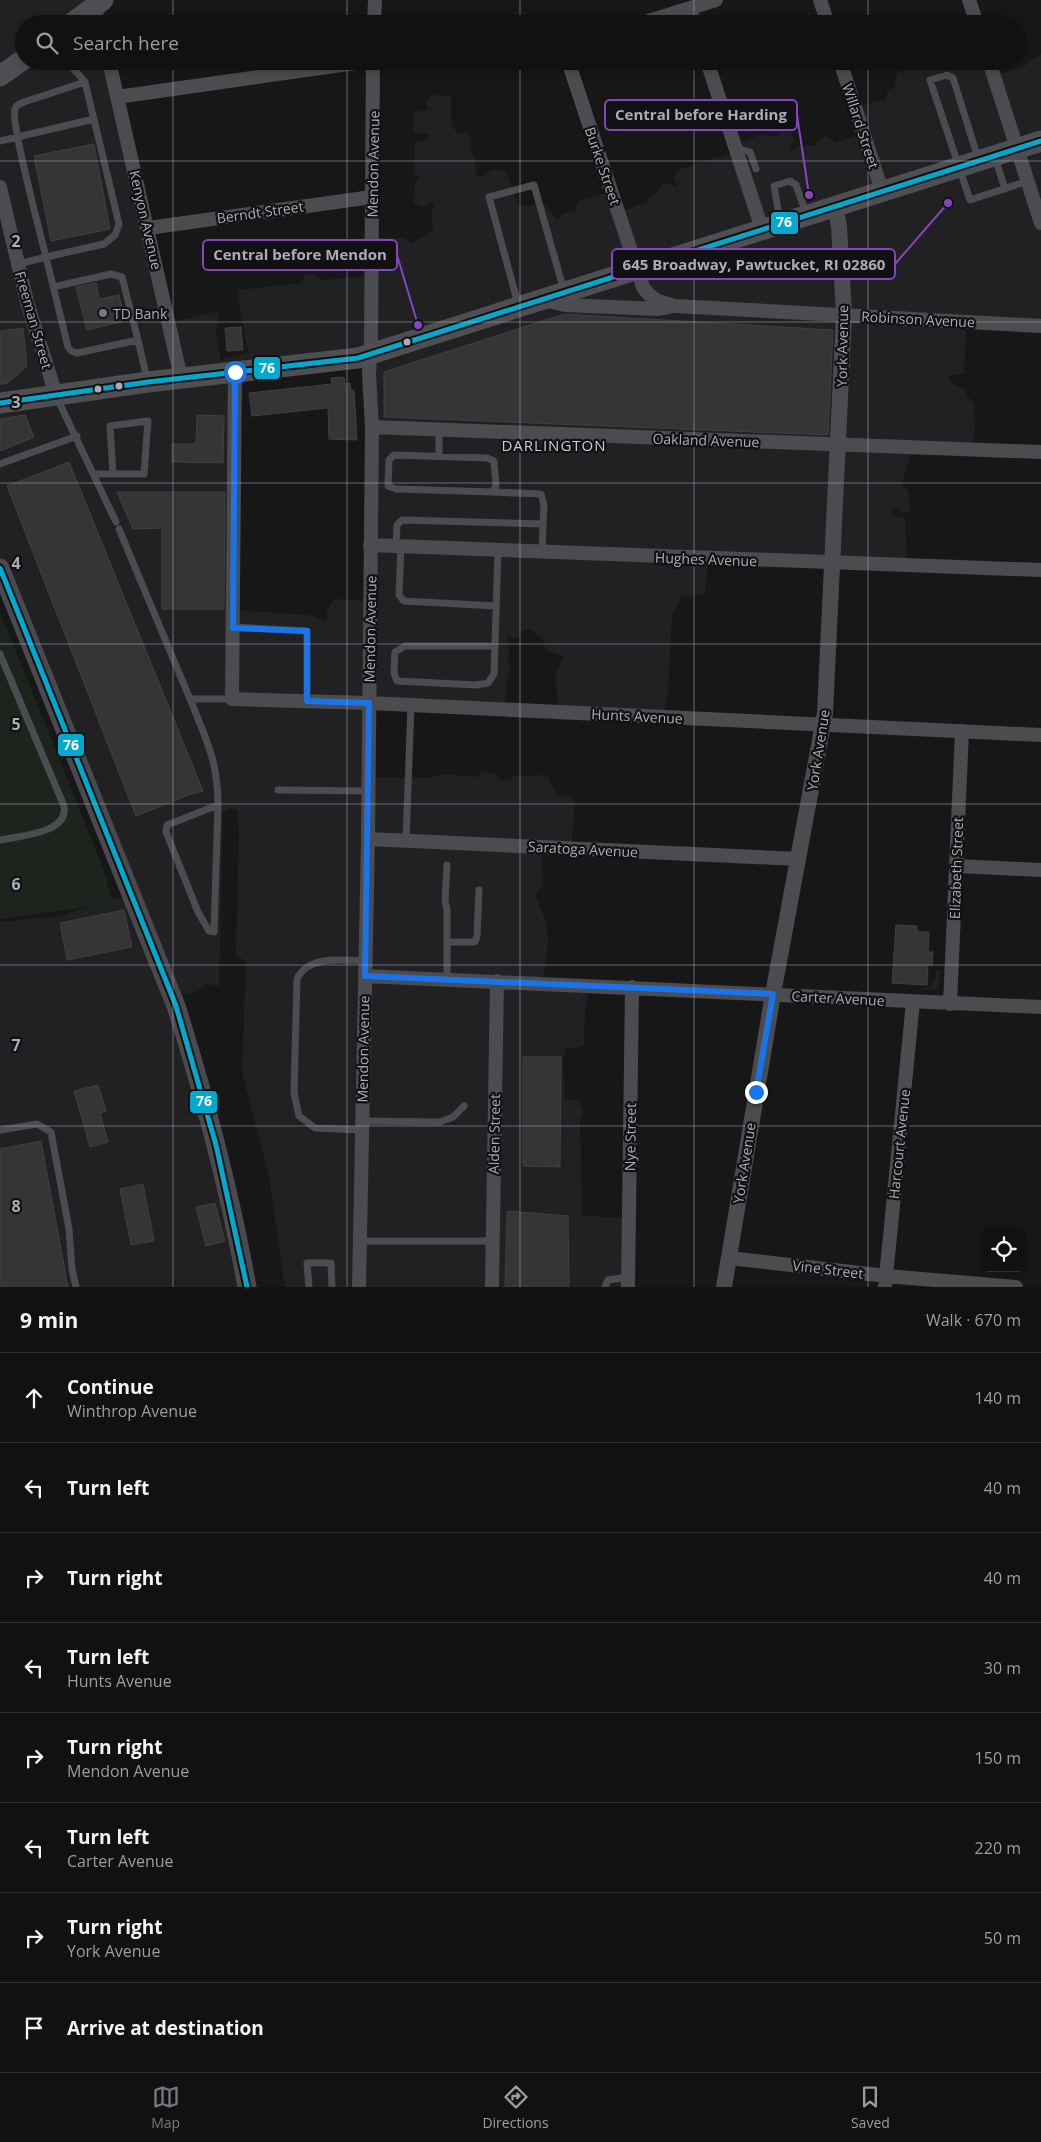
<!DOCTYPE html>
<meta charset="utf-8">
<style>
:root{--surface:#111;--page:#1e1f1f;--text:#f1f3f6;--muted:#9c9d9f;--line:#303131;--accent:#757880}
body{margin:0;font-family:"Open Sans",sans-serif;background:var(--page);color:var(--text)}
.controls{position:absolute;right:15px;bottom:15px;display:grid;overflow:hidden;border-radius:8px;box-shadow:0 2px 8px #0003}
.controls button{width:45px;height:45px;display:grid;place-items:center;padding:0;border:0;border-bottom:1px solid var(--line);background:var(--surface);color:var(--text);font:25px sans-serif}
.stop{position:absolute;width:15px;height:15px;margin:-11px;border:4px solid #1a73e8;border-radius:50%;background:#fff}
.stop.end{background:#1a73e8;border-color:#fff;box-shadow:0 1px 5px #0008}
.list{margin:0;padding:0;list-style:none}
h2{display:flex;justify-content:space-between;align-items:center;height:65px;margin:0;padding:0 20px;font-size:21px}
h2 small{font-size:16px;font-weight:400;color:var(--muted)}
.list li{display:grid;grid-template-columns:32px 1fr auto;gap:15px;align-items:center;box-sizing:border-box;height:90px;padding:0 20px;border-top:1px solid var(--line)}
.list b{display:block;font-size:19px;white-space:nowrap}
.list p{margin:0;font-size:16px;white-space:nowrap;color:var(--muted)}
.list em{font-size:16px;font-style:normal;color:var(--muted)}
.icon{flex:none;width:28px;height:28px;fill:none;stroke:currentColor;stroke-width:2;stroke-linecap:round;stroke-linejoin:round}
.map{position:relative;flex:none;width:1041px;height:1287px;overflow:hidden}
.search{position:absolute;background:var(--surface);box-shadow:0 2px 8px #0003;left:15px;right:15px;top:15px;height:55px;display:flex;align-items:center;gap:12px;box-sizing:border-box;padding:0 18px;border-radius:28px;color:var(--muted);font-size:19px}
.sheet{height:785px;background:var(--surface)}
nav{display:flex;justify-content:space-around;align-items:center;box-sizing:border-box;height:70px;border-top:1px solid var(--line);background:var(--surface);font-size:14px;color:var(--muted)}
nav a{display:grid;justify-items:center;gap:2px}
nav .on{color:var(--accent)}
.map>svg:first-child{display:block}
.built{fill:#212123;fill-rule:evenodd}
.green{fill:#1d241e}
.building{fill:#353536;stroke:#3f4043}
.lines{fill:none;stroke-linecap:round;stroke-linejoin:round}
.service{stroke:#4b4c50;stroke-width:7}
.minor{stroke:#4b4c50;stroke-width:14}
.tertiary{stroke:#4b4c50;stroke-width:16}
.secondary{stroke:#4a4a4e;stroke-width:19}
.primary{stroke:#4d4f52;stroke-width:21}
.bus-1-casing{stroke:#111113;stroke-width:9}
.bus-1{stroke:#00a9ce;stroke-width:5}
.route{stroke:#1a73e8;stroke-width:6}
.grid{fill:none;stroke:#a8adb8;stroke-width:1;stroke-opacity:0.55}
.poi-dot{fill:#757880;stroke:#111113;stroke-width:2}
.bus-dot{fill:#a8adb8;stroke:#111113;stroke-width:2}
.labels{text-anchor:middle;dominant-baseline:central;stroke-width:4.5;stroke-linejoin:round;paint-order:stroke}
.street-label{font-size:14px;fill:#a8adb8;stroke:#111113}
.poi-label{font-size:14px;fill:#a8adb8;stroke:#111113;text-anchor:start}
.neighbourhood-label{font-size:15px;letter-spacing:1px;fill:#c9ccd4;stroke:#111113}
.grid-label{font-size:16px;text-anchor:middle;font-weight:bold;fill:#a8adb8;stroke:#111113;stroke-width:4.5;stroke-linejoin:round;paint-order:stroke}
.leader{fill:none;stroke:#8446be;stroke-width:2}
.callout-dot{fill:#8446be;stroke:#111113;stroke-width:2}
.callout{fill:#111113;stroke:#8446be;stroke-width:2}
.callout-label{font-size:15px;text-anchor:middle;font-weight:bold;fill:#a8adb8}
.line-badge{stroke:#111113;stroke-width:2}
.badge-label{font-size:14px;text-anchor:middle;font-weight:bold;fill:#fff}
</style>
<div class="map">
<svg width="1041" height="1287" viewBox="0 0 1041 1287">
<rect width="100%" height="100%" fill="#171717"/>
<!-- built -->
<path class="built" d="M 0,0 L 105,0 L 100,24 L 24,24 L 24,61 L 109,61 L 173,322 L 219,311 L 216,330 L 221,360 L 248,352 L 237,290 L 302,283 L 304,276 L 309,274 L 316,275 L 322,280 L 371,276 L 372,237 L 404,238 L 412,243 L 433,230 L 431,213 L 435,203 L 429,203 L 422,207 L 414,203 L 415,182 L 420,177 L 414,174 L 415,143 L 428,140 L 429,135 L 413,132 L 414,112 L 428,110 L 426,100 L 433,95 L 451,96 L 451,124 L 458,134 L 466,132 L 470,137 L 472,147 L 470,152 L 474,154 L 477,177 L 482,177 L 493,169 L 506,171 L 519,206 L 544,204 L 557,219 L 564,213 L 575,211 L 578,201 L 610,192 L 622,211 L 647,202 L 648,197 L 656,193 L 663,183 L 678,187 L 674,178 L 677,170 L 735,152 L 737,143 L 761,135 L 778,137 L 781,131 L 791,132 L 794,142 L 789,148 L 795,149 L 801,145 L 816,146 L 817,141 L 826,136 L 830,138 L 835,143 L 862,133 L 858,107 L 886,99 L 888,90 L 895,87 L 897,72 L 909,70 L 922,71 L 942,61 L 989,61 L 997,75 L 1026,65 L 1030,60 L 1041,55 L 1041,328 L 966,325 L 964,374 L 948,376 L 951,383 L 965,389 L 968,397 L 974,403 L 975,432 L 972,449 L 912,450 L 902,484 L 908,491 L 910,511 L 901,513 L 897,510 L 891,509 L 893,515 L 905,518 L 907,564 L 708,561 L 705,594 L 681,597 L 672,616 L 668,691 L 663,717 L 558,714 L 556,674 L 564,656 L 547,651 L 542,639 L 531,630 L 524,629 L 518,637 L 513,638 L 507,635 L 509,652 L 507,659 L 510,667 L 507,679 L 505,711 L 370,706 L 370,777 L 429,778 L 443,774 L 476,777 L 483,772 L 494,774 L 501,780 L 508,780 L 514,776 L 547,775 L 557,796 L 571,797 L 575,803 L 571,850 L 541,850 L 543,885 L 535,895 L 546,921 L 548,941 L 546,965 L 540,986 L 589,992 L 585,1009 L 584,1046 L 574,1049 L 567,1046 L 563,1059 L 565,1099 L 579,1101 L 583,1112 L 580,1121 L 582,1215 L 629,1219 L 628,1287 L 285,1287 L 269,1177 L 242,1072 L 246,963 L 244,960 L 236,956 L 239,831 L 237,811 L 229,808 L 223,812 L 219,986 L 206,984 L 198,991 L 174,997 L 247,1287 L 0,1287 L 0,922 L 60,916 L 111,899 L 130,896 L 0,566 ZM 371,359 L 369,601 L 334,599 L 327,610 L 327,621 L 309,615 L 233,610 L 238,378 Z"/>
<!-- green -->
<path class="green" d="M 0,612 L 103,868 L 113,903 L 0,919 Z
M 936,970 L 940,970 L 939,986 L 935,990 L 922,990 C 933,985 936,985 936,970 Z"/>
<!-- building -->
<path class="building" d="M 94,144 L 110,229 L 51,241 L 34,156 Z
M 96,283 L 99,299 L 119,295 L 125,321 L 87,330 L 76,287 Z
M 564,314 L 833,330 L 828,435 L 384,417 L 384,372 Z
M 241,327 L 243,350 L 227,351 L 225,328 Z
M 23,328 L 27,366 L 8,383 L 0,384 L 0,331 Z
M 344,377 L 345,384 L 350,383 L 351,391 L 354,390 L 357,440 L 329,439 L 328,408 L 252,416 L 249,393 L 332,384 L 331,378 Z
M 25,415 L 34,437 L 0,451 L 0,419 Z
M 197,415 L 224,416 L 223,463 L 172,462 L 172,444 L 196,444 Z
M 69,462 L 203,791 L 191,794 L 136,816 L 7,486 Z
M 117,492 L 225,492 L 224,609 L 162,609 L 162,528 L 133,529 Z
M 124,910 L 132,947 L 67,960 L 60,923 Z
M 896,925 L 917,926 L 917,932 L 929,932 L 928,952 L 933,952 L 932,965 L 928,965 L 927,985 L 892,983 Z
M 523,1057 L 561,1057 L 560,1167 L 523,1166 Z
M 98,1085 L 106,1111 L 100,1113 L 108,1142 L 90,1147 L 74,1091 Z
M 41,1141 L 68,1287 L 0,1287 L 0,1149 Z
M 143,1184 L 154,1241 L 131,1245 L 120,1189 Z
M 215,1203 L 225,1241 L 206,1246 L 196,1207 Z
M 507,1211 L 568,1216 L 569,1287 L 505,1287 Z"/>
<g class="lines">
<!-- service -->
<path class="service" d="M 67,61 L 85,82 L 119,224 L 115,235 L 104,244 L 46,257 C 41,236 10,121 15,109 C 16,105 20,104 24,102 L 85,82
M 0,141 L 94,119
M 736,151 L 743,150 L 750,152 L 756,169
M 978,158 L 953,78 L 947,75 L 930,80 L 970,200 L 1028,181
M 995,158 L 1005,189
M 780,221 L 774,186 L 790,181 L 796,185 L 806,213
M 18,264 L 46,257 L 68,347 L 71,351 L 77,353 L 138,340 L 147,379
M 53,287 L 111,274 L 122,277 L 138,340
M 518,304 L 489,197 L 534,185 L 564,291
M 57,398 L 116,522
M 439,430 L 439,456
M 394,455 L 487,458 L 494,461 L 496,485 L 493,492 L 396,489 L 388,486 L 389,460 Z
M 0,464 L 77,436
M 94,474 L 144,474 L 148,421 L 110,426 L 113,474
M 119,529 L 190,699 L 232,699
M 396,546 L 397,525 L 402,520 L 543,524 L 544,505 L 541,494 L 493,492
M 401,546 L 399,595 L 404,601 L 496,606
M 542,552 L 543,524
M 233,627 L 307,631 L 307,701
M 495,646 L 405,646 L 395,652 L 394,673 L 397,681 L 476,685 L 488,683 L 494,674 L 498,550
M 0,654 L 64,806 C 69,833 20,836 0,840
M 190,699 C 206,739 218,761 218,805 L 214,932 L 209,931 L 198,912 L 166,832 L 167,825 L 218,805
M 278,790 L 368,791
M 406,841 L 411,705
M 447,942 L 475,942 L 477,936 L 479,890
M 447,979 L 447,909 L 445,901 L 447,865
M 362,1121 L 440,1122 L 453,1117 L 464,1106
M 0,1130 L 37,1124 L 51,1132 L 69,1229 L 72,1269 L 76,1287
M 362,1130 L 315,1128 L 299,1116 L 294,1093 L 297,979 C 308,955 342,960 365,961
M 360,1241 L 493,1241
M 309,1287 L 307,1263 L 331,1263 L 332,1287
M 605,1287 L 608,1280 L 628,1277"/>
<!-- minor -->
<path class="minor" d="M 820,0 L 828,24
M 969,0 L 977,24
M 93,7 L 100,24
M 690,9 L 695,24
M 374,24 L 375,0
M 639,24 L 716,0
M 109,61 L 181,378
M 568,61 L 643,287 C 651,300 661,302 675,306 L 1041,326
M 707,61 L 762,229
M 840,61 L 882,191
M 989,61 L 1041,223
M 117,97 L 370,61
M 0,187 L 27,302 L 56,395
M 148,228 L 372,197
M 544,300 L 565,305 L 657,309 L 669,307
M 235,371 L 232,699 L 369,703 L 1041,735
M 372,427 L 1041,452
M 370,545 L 1041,570
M 368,839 L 799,859
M 957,866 L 1041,870
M 365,976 L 1041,1007
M 950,1004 L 962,731
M 729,1258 L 887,1276 L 1016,1287
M 359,1287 L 368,839 L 372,427 L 369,374 L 371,339 L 373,61
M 492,1287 L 497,981
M 628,1287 L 632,987
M 885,1287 L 913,1002"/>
<!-- tertiary -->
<path class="tertiary" d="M 724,1287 L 773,994 L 825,713 L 844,314 L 839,226 L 835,206"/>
<!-- secondary -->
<path class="secondary" d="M 0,568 L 176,1006 C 205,1098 230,1192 247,1287"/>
<!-- primary -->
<path class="primary" d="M 71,24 L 103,0
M 0,76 L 24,59
M 0,403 L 148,382 L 358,358 L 1041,141"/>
<!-- bus-1 casing -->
<g class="bus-1-casing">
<path id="bus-1" d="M 0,403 L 148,382 L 358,358 L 1041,141
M 0,568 L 176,1006 L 216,1145 L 247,1287"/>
</g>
<!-- bus-1 -->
<use href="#bus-1" class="bus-1"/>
</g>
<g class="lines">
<!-- route -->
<path class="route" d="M 235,372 L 233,628 L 307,631 L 307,701 L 369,703 L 365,976 L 773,994 L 756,1092"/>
</g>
<!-- grid -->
<path class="grid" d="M 173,0 L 173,24M 347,0 L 347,24M 520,0 L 520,24M 694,0 L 694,24M 868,0 L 868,24M 173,61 L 173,1287M 347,61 L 347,1287M 520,61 L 520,1287M 694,61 L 694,1287M 868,61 L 868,1287M 0,161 L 1041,161M 0,322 L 1041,322M 0,483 L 1041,483M 0,644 L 1041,644M 0,804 L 1041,804M 0,965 L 1041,965M 0,1126 L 1041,1126"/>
<!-- markers -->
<circle class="poi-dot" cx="103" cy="313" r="5"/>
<g class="bus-dot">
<circle cx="407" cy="342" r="4.5"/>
<circle cx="119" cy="386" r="4.5"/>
<circle cx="98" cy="389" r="4.5"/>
</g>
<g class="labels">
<!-- street labels -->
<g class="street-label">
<text transform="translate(861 126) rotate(72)">Willard Street</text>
<text transform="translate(373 164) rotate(-89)">Mendon Avenue</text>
<text transform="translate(603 166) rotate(71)">Burke Street</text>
<text transform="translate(260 212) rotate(-8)">Berndt Street</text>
<text transform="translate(146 220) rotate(77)">Kenyon Avenue</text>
<text transform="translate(918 319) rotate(3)">Robinson Avenue</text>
<text transform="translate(34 320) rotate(74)">Freeman Street</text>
<text transform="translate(842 346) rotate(-89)">York Avenue</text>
<text transform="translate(706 440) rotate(2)">Oakland Avenue</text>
<text transform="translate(706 559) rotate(2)">Hughes Avenue</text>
<text transform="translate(370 629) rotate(-89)">Mendon Avenue</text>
<text transform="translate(637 716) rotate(3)">Hunts Avenue</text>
<text transform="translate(818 750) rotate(-81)">York Avenue</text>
<text transform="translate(583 849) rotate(3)">Saratoga Avenue</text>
<text transform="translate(956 868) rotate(-88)">Elizabeth Street</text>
<text transform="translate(838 998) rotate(3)">Carter Avenue</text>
<text transform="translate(363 1049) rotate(-89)">Mendon Avenue</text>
<text transform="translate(494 1134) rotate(-89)">Alden Street</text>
<text transform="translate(630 1137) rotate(-89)">Nye Street</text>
<text transform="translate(899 1144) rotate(-84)">Harcourt Avenue</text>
<text transform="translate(744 1163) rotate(-81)">York Avenue</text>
<text transform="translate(828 1269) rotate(7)">Vine Street</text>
</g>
<!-- poi labels -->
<g class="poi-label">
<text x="113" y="313">TD Bank</text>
</g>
<!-- neighbourhood labels -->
<g class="neighbourhood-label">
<text x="554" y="445">DARLINGTON</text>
</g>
</g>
<g class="grid-label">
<text x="16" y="247">2</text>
<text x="16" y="408">3</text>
<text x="16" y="569">4</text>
<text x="16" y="730">5</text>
<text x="16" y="890">6</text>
<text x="16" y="1051">7</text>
<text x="16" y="1212">8</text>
</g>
<!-- callouts -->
<path class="leader" d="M809 195L797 115M418 325L397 255M948 203L895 264"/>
<g class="callout-dot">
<circle cx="809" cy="195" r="5"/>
<circle cx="418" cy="325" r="5"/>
<circle cx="948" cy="203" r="5"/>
</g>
<g class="callout">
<rect x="605" y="100" width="192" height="30" rx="5"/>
<rect x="203" y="240" width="194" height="30" rx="5"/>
<rect x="612" y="249" width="283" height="30" rx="5"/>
</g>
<g class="callout-label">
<text x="701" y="120">Central before Harding</text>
<text x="300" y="260">Central before Mendon</text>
<text x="754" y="270">645 Broadway, Pawtucket, RI 02860</text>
</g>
<g class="line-badge">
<rect x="770" y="211" width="29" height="24" rx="5" fill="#00a9ce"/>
<rect x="253" y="356" width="28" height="24" rx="5" fill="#00a9ce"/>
<rect x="57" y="733" width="28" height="24" rx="5" fill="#00a9ce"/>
<rect x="189" y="1090" width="29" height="24" rx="5" fill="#00a9ce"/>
</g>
<g class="badge-label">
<text x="784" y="227">76</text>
<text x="267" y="373">76</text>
<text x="71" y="750">76</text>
<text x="204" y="1106">76</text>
</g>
</svg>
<div class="controls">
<button><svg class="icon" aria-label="locate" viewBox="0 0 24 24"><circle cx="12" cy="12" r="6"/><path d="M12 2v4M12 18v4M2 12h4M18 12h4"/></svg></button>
</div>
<div class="stop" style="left:235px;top:372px"></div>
<div class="stop end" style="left:756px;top:1092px"></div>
<div class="search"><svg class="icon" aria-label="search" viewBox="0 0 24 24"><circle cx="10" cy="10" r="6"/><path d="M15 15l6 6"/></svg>Search here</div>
</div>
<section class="sheet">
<h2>9 min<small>Walk · 670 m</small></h2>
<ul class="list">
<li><svg class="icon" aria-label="ahead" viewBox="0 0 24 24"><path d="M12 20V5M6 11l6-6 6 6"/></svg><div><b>Continue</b><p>Winthrop Avenue</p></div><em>140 m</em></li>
<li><svg class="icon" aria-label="left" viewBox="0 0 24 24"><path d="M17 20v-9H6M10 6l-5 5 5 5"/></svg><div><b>Turn left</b></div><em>40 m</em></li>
<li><svg class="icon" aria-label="right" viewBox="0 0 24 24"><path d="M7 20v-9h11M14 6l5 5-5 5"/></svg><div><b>Turn right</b></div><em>40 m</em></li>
<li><svg class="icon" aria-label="left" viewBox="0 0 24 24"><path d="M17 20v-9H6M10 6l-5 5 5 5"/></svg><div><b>Turn left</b><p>Hunts Avenue</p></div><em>30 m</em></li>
<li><svg class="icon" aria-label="right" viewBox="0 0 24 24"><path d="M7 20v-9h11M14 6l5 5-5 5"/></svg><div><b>Turn right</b><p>Mendon Avenue</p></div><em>150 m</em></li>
<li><svg class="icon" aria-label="left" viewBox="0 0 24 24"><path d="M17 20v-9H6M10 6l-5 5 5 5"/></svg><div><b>Turn left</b><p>Carter Avenue</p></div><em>220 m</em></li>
<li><svg class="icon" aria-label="right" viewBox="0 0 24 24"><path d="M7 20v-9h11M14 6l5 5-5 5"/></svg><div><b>Turn right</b><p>York Avenue</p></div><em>50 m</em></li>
<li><svg class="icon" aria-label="arrive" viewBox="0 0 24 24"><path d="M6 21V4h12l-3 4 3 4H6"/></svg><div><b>Arrive at destination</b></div></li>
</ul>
</section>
<nav>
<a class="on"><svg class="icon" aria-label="map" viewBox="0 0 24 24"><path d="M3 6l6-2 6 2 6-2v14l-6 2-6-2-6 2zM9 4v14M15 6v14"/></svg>Map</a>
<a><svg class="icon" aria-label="directions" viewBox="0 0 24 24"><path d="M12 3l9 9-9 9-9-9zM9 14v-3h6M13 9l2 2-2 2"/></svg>Directions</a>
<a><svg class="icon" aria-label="saved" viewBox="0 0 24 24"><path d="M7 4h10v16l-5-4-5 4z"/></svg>Saved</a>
</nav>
